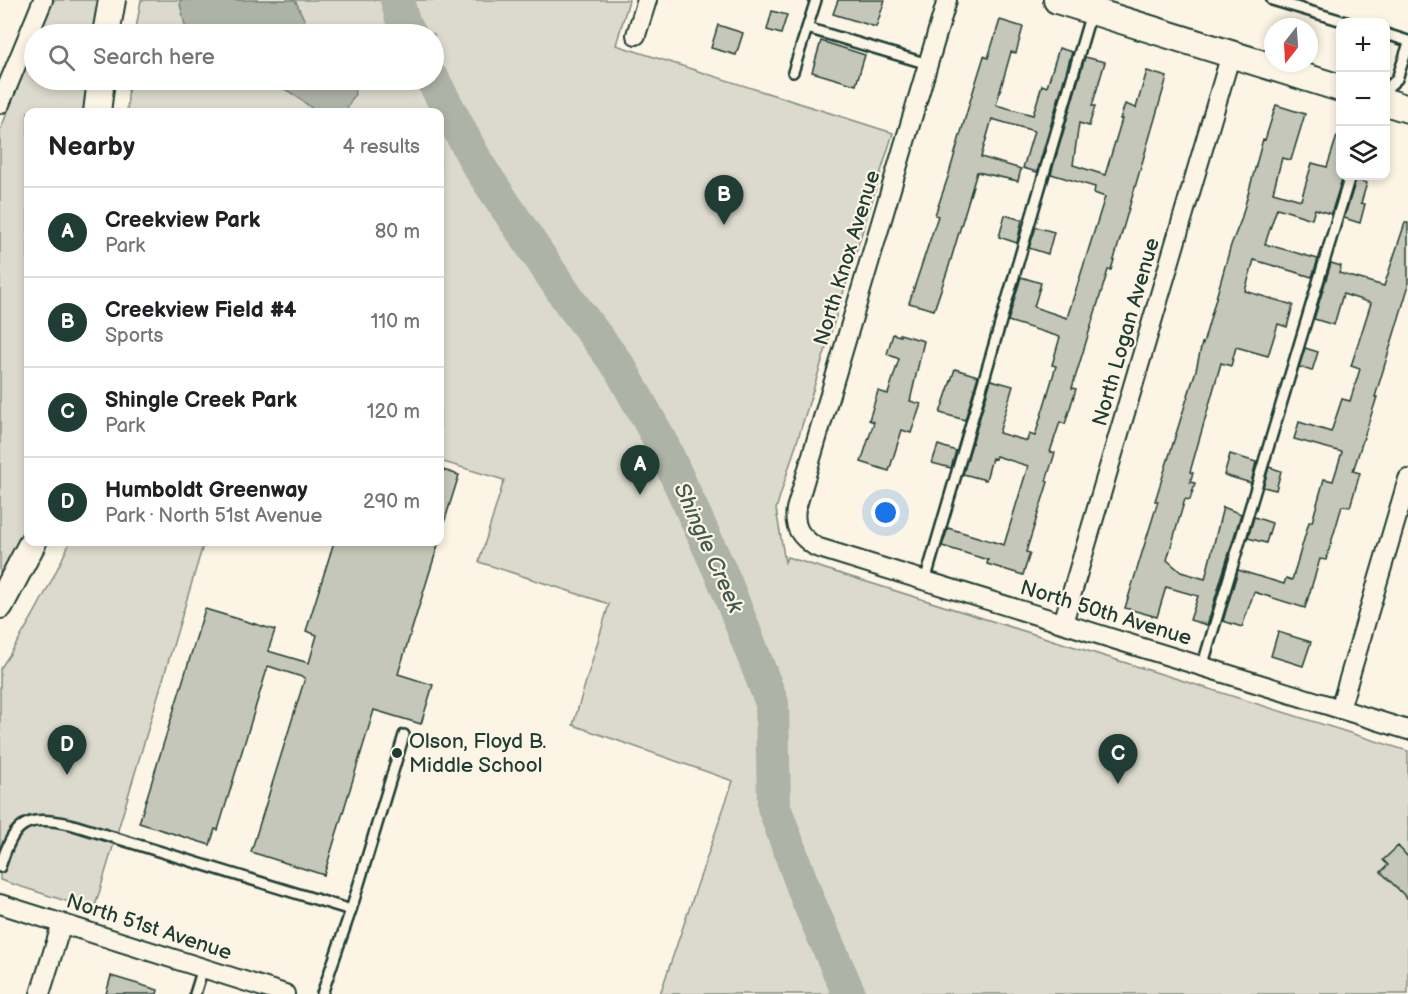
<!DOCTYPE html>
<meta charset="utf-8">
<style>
:root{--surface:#fff;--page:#f2f2f2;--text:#202124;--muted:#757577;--line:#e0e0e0;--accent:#1f3d34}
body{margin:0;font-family:"Balsamiq Sans",sans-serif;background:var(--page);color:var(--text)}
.controls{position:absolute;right:18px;top:18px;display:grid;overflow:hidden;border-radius:12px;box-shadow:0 3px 9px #0003}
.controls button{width:54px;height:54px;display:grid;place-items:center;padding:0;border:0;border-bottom:2px solid var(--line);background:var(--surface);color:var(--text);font:30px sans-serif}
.compass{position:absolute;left:1264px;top:18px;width:54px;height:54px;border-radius:50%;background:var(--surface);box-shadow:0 3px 9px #0003;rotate:197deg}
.you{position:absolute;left:886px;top:513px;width:21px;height:21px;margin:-15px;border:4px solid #fff;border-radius:50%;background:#1a73e8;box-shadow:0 0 0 9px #1a73e833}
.badge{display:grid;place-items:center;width:39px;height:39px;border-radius:50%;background:var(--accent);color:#fff;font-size:20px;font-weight:700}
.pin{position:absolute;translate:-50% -50px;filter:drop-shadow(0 2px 3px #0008)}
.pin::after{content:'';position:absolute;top:32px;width:21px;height:18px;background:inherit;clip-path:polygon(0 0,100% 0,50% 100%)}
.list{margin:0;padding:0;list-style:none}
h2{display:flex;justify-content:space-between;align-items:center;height:78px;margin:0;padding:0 24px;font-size:26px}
h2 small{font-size:20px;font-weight:400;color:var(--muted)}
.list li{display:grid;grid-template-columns:39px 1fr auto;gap:18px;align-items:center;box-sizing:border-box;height:90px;padding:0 24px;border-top:2px solid var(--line)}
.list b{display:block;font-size:22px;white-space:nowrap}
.list p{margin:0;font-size:20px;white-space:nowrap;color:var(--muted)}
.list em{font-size:20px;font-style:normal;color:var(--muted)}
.icon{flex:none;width:33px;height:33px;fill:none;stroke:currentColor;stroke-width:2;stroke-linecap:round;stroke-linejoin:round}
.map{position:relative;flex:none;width:1408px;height:994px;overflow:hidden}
.search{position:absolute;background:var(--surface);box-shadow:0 3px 9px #0003;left:24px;top:24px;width:420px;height:66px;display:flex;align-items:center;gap:15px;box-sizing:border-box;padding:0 21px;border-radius:33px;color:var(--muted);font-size:22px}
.panel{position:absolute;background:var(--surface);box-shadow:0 3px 9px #0003;left:24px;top:108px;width:420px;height:438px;border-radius:12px}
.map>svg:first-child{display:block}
.green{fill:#dcdacc;stroke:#7e8c80;stroke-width:1.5}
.water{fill:#aeb3a7;stroke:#758479;stroke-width:1.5}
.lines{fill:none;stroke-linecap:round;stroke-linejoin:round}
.river{stroke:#aeb3a7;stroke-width:34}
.building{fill:#c5c7b9;stroke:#1f3d34;stroke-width:1.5}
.lane-casing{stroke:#1f3d34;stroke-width:14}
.street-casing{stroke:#1f3d34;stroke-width:22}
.secondary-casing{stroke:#1f3d34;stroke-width:30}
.lane{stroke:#fcf5e5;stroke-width:9}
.street{stroke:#fcf5e5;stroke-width:18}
.secondary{stroke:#fcf5e5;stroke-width:26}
.poi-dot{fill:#1f3d34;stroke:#fcf5e5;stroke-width:2}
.labels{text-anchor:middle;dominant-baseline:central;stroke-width:4.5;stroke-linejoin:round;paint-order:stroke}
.street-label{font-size:21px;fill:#1f3d34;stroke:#fcf5e5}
.poi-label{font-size:21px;fill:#1f3d34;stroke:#fcf5e5;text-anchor:start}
.water-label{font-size:22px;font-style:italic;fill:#435a51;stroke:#fcf5e5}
</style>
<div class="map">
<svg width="1408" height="994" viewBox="0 0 1408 994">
<rect width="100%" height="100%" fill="#fcf5e5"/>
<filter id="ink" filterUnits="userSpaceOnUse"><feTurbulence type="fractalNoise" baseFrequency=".0167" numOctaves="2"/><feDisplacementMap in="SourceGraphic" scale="12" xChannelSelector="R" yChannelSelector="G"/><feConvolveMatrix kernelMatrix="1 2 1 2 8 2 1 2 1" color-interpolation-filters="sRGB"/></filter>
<g filter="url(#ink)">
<!-- green -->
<path class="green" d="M 51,0 L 98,0 L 93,34 L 38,34 Z
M 141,0 L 629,0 L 616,45 L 893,133 L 776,509 L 785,562 L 787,557 L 1408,751 L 1408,994 L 660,994 L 733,781 L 573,725 L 609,604 L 479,562 L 504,480 L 440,461 L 440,112 L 127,112 L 129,80 L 434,80 L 434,34 L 135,34 Z
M 34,43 L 34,80 L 87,80 L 84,112 L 28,112 L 28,532 L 0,591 L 0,131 Z
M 70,542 L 204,542 L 94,910 L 0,880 L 0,669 C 28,628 50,586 70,542 Z"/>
<!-- water -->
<path class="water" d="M 181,0 L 295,0 L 311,34 L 189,34 L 186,30 L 180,4 Z
M 236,80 L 353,80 L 355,94 L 346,110 L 338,112 L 316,112 C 285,85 277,83 236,80 Z"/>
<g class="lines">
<!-- river -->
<path class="river" d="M 397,0 L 403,22 L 410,34
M 433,80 L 478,165 L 570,302 L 620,368 L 661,442 L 725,582 L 772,703 L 774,807 L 807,898 L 849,994"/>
</g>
<!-- building -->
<path class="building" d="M 838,0 L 885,0 L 876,27 L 833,14 Z
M 772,11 L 787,15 L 781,34 L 767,30 Z
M 1000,20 L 1023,27 L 1016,53 L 1011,52 L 996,105 L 1033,115 L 1042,85 L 1047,87 L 1059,48 L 1072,52 L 1037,172 L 1023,168 L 1034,131 L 992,119 L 981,157 L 1021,169 L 1018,181 L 977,172 L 949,266 L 934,310 L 909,303 L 938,216 L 935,215 L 948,177 L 971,98 L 984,56 L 988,58 Z
M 718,25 L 743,33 L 736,55 L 711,48 Z
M 821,41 L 865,55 L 856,85 L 812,72 Z
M 1085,57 L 1105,62 L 1092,106 L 1095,106 L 1089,126 L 1079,123 L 1073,165 L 1105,175 L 1122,119 L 1120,119 L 1125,104 L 1136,108 L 1147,71 L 1167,77 L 1111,270 L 1108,270 L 1072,388 L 1076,389 L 1065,424 L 1060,422 L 1050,452 L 1055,453 L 1046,481 L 1048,482 L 1026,552 L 1030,553 L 1023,575 L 987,564 L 988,560 L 942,546 L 948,528 L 1004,545 L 1028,466 L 996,456 L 995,459 L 992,458 L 986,480 L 963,474 L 991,380 L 1013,386 L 999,433 L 1027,441 L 1029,434 L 1035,436 L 1056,366 L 1052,365 L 1060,337 L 1008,321 L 1021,277 L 1041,283 L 1034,307 L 1067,318 L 1105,197 L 1094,193 L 1095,187 L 1051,174 Z
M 1276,105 L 1305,114 L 1291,160 L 1282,158 L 1273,192 L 1301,200 L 1312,163 L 1327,167 L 1337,136 L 1341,136 L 1341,176 L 1343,176 L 1331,214 L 1315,209 L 1312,219 L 1277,208 L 1265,244 L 1318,259 L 1312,277 L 1254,260 L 1245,291 L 1293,305 L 1287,327 L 1278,324 L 1268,356 L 1236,347 L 1231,366 L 1221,363 L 1190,472 L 1193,473 L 1190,482 L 1195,483 L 1190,500 L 1185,499 L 1167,560 L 1181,572 L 1205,579 L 1223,507 L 1241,514 L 1207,625 L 1190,620 L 1198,596 L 1166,587 L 1157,617 L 1125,608 L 1158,501 L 1155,501 L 1196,370 L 1202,343 L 1203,344 L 1231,245 L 1241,220 L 1263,139 L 1265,140 Z
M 1356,180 L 1367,183 L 1361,203 L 1365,204 L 1360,223 L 1344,218 Z
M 1005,215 L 1022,220 L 1017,243 L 999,237 Z
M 1405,223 L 1408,223 L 1408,288 L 1375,397 L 1377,397 L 1353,471 L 1360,473 L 1350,507 L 1342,506 L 1326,560 L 1320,559 L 1305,608 L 1254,592 L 1242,627 L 1223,621 L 1238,570 L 1284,584 L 1286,578 L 1292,580 L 1309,522 L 1312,522 L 1324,479 L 1333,481 L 1342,452 L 1294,439 L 1299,422 L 1331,432 L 1342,399 L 1350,401 L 1360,369 L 1351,366 L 1371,303 L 1343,294 L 1334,325 L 1314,319 L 1331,263 L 1341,266 L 1339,273 L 1384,286 Z
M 1036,227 L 1054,232 L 1048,254 L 1029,248 Z
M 893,334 L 900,336 L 900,334 L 924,341 L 910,401 L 921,404 L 911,433 L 902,430 L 889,471 L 861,462 L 874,422 L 869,420 L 878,391 L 888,394 L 899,359 L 887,354 Z
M 1305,348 L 1318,352 L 1312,371 L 1299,367 Z
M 955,369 L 978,376 L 965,420 L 940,413 Z
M 938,445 L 956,451 L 951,468 L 932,463 Z
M 1230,454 L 1256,462 L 1251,483 L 1224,475 Z
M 1269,467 L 1281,471 L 1276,490 L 1263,487 Z
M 440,469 L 459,475 L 443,526 L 440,526 Z
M 1254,517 L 1272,523 L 1266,543 L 1248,538 Z
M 334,542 L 439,542 L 398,674 L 433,685 L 421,724 L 374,710 L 324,875 L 251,852 L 305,678 L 268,666 L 218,830 L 215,829 L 210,845 L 139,823 L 205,609 L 275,630 L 268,651 L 309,663 L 317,635 L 306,631 Z
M 1278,632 L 1311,642 L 1303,666 L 1271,656 Z
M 1398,846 L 1408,857 L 1408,899 L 1381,872 L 1388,865 L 1383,860 Z
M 111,976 L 158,990 L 157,994 L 106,994 Z"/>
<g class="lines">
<!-- lane casing -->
<g class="lane-casing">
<path id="lane" d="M 816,0 L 807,28 L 928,64
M 1272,0 L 1346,22
M 1386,34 L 1408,41
M 793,72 L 807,28
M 1386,89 L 1397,79 L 1408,46
M 925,581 L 1091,13
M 1202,667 L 1350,176
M 0,867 C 14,824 23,814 70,824 L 351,910 L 322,994
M 351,910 L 404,735
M 195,994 L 203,968"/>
</g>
<!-- street casing -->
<g class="street-casing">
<path id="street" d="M 947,0 L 796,509 C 793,528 801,537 816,547 L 1408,730
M 636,35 L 647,0
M 0,104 L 43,0
M 1063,623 L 1231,54
M 1340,709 L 1408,479
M 0,904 L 285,994
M 40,994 L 62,923"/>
</g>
<!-- secondary casing -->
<g class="secondary-casing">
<path id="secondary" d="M 1057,0 L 1340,88
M 106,34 L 112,0
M 1386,102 L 1408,109
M 97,112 L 101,80
M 0,605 L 33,542"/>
</g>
<!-- lane -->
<use href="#lane" class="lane"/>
<!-- street -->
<use href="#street" class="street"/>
<!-- secondary -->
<use href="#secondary" class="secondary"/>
</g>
</g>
<!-- markers -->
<circle class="poi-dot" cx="397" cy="753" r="6"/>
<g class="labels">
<!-- street labels -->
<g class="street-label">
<text transform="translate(847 258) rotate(-73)">North Knox Avenue</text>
<text transform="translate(1126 332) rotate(-74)">North Logan Avenue</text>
<text transform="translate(1106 613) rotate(17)">North 50th Avenue</text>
<text transform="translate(149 927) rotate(18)">North 51st Avenue</text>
</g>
<!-- poi labels -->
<g class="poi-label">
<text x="409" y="741">Olson, Floyd B.<tspan x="409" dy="24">Middle School</tspan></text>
</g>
<!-- water labels -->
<g class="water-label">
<text transform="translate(708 548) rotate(66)">Shingle Creek</text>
</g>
</g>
</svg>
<div class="controls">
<button>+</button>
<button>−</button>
<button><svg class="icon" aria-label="layers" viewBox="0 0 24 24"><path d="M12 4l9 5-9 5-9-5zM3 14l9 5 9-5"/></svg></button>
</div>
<svg class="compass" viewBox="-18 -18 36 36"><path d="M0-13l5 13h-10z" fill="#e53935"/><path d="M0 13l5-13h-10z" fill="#757577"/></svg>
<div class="you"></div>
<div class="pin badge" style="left:640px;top:495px">A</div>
<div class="pin badge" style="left:724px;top:225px">B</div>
<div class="pin badge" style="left:1118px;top:784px">C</div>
<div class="pin badge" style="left:67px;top:775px">D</div>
<div class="search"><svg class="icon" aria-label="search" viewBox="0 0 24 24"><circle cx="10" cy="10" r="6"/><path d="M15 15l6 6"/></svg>Search here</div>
<section class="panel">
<h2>Nearby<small>4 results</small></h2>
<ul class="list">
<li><span class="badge">A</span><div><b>Creekview Park</b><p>Park</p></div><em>80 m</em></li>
<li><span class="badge">B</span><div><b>Creekview Field #4</b><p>Sports</p></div><em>110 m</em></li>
<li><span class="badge">C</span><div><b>Shingle Creek Park</b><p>Park</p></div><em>120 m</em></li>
<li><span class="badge">D</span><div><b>Humboldt Greenway</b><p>Park · North 51st Avenue</p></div><em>290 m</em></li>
</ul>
</section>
</div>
